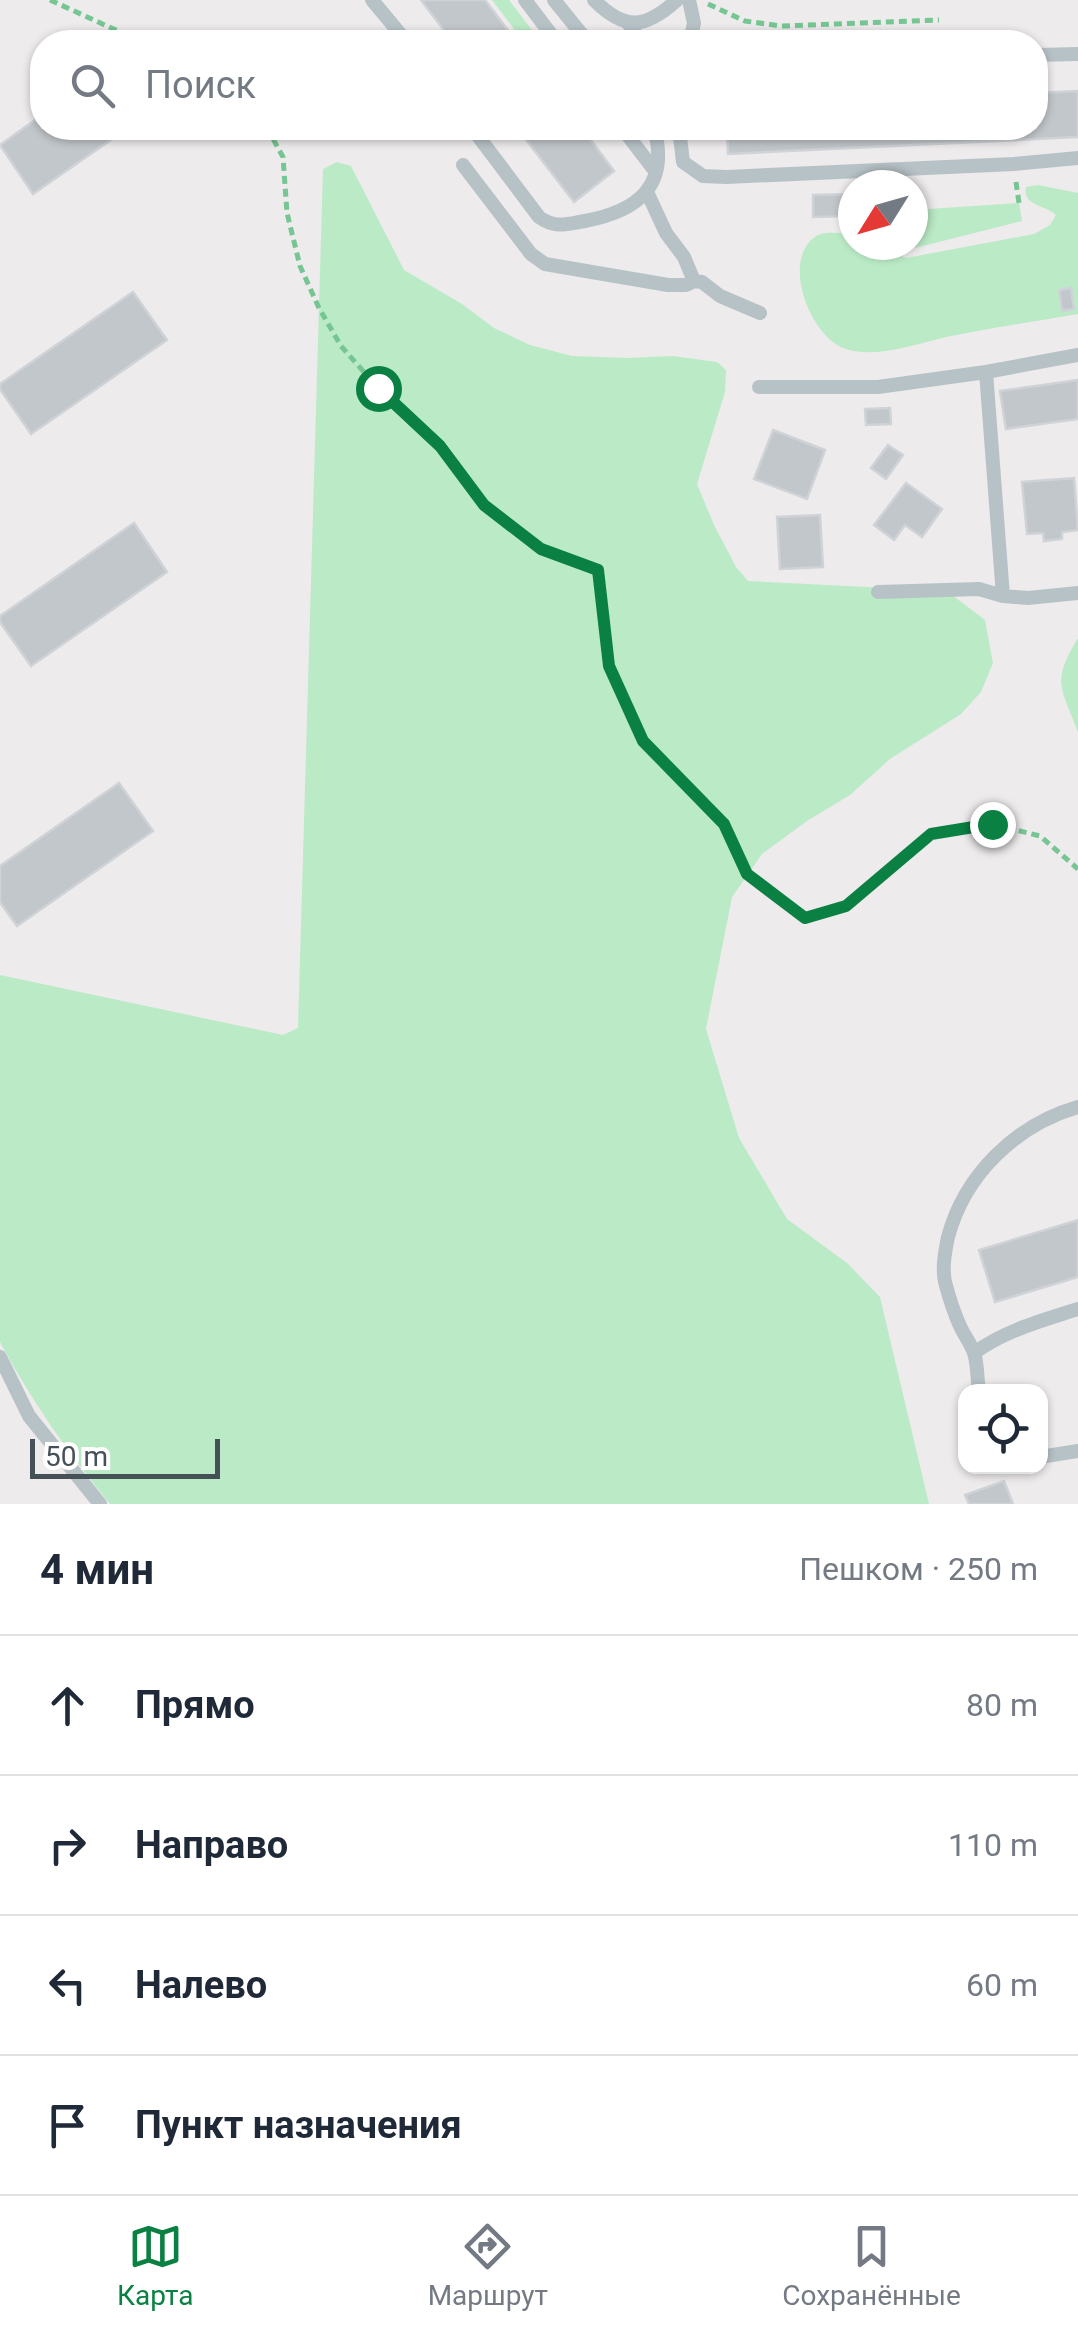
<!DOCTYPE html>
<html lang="ru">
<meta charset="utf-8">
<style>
:root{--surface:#fff;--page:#f6f6f7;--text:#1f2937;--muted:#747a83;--line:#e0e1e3;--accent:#0b8043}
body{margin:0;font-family:Roboto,sans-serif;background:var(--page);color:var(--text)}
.controls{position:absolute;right:30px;bottom:30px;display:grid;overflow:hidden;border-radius:20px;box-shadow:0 2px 8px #0004}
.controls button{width:90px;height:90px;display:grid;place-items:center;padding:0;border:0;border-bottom:2px solid var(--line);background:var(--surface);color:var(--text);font:50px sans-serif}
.compass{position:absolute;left:838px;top:170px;width:90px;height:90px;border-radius:50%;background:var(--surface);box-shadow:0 2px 8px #0004;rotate:233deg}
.scale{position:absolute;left:30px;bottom:25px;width:190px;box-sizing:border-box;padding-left:10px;border:5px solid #455157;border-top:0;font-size:28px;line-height:35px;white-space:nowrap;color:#455157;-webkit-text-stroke:8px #fff;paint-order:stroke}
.stop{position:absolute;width:30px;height:30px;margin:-22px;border:8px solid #0b8043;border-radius:50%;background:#fff}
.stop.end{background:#0b8043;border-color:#fff;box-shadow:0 2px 10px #0008}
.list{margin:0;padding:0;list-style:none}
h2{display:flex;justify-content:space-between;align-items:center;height:130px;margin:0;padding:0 40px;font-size:42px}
h2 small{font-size:32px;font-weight:400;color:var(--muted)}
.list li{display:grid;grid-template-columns:65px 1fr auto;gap:30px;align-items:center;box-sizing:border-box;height:140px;padding:0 40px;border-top:2px solid var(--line)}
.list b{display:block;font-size:38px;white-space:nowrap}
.list em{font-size:32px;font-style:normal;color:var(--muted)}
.icon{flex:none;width:55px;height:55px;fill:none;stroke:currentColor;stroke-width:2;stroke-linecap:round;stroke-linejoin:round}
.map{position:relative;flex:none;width:1078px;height:1504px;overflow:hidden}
.search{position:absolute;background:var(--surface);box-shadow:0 2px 8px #0004;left:30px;right:30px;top:30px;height:110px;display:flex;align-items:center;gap:25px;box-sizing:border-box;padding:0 35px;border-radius:40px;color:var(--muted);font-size:38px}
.sheet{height:690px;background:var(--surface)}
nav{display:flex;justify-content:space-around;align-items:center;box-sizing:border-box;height:140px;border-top:2px solid var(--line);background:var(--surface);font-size:28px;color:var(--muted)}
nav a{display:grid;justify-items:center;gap:5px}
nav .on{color:var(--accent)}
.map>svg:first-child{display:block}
.green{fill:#bbeac6}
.building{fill:#c2c7cb;stroke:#cfd3d7;stroke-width:2.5}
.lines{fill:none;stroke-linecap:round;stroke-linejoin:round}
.path{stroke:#75c692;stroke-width:5;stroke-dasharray:8 5;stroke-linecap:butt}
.lane{stroke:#b7c2c7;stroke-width:14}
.route{stroke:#0b8043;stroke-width:12}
</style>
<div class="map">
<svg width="1078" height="1504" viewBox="0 0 1078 1504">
<rect width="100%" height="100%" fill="#eeebec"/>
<!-- green -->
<path class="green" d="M 492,0 L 509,0 L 541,42 L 524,42 Z
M 337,162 L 351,166 L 404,270 L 462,304 L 494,328 L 530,345 L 572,356 L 628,358 L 673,356 L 717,362 L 726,370 L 725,392 L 697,484 L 714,525 L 736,567 L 748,581 L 907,589 L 952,595 L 985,620 L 993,663 L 981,692 L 961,714 L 890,759 L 850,795 L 807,821 L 762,854 L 732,897 L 706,1029 L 739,1138 L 787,1219 L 847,1263 L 880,1297 L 929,1504 L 110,1504 C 68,1453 31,1400 0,1342 L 0,975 L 283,1035 L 298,1028 L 323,169 Z
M 1038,185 L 1078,193 L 1078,314 C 1037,321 996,327 956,335 C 923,341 876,361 843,348 C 810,335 781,261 815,237 C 825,230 842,234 853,234 L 853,245 L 897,245 L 899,255 L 906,258 L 1034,234 L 1050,225 L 1056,215 C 1046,205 1022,206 1026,187 Z
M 1019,203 L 1022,221 L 915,248 L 913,210 Z
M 1078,638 L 1078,732 C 1061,687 1051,682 1078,638 Z"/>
<!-- building -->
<path class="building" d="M 421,0 L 485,0 L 517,42 L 453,42 Z
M 1078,91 L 1078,137 L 728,154 L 727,128 L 1036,128 L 1036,93 Z
M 42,115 L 42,128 L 128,128 L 33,194 L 0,145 Z
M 517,128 L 582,128 L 614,171 L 574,202 Z
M 853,194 L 853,216 L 813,217 L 813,195 Z
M 1071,288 L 1074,309 L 1062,311 L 1059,290 Z
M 133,292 L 167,340 L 31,434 L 0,389 L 0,384 Z
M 1078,380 L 1078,419 L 1006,429 L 1000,391 Z
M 890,408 L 891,424 L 866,425 L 865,409 Z
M 773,430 L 825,450 L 807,499 L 754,479 Z
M 888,445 L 903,455 L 886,479 L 871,468 Z
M 1074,478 L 1078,530 L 1062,532 L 1062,539 L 1044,541 L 1043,533 L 1027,534 L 1022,482 Z
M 906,483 L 942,509 L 922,537 L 905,525 L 894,540 L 874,525 Z
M 820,515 L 823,567 L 780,569 L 777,517 Z
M 134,523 L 167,572 L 31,666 L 0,622 L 0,616 Z
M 119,783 L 153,831 L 17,926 L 0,902 L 0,866 Z
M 1078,1220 L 1078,1277 L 995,1302 L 979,1250 Z
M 1004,1481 L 1013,1504 L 969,1504 L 965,1495 Z"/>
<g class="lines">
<!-- path -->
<path class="path" d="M 50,0 L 142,42
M 708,4 L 745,21 L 781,26 L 939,20
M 267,128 L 283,157 L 287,213 L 300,266 L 319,308 L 341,346 L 378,388 L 440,446 L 485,505 L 541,549 L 598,569 L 609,666 L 643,741 L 724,823 L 747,874 L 805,918 L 846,906 L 931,834 L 992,824 L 1040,836 L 1078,869
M 1016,182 L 1019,203
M 913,202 L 914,210"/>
<!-- lane -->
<path class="lane" d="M 372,0 L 407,42
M 525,0 L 557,42
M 554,0 L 588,42
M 594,0 C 625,31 645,29 677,0
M 689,0 L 694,23 L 690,42
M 627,22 L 642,42
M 1036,55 L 1078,54
M 472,128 L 539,217 C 555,229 567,224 585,221 C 638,211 670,186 654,128
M 622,128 L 655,171
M 679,128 L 683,162 L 703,176 L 726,177 L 1014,164 L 1078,158
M 463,165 L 531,254 L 545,264 L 668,285 L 686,285 L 694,281 L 702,282 L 720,296 L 760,313
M 647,192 L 666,233 L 684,257 L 694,281
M 986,372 L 1003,596
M 759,387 L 878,387 L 986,372 L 1078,355
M 878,592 L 979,589 L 1003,596 L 1028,598 L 1078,593
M 974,1353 C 1006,1330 1041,1321 1078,1309
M 0,1357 L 29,1416 L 100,1504
M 979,1392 C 977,1379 978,1365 974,1353 C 971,1344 964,1335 960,1326 C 954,1313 949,1297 945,1282 C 942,1267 945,1252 948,1237 C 965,1174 1016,1125 1078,1107
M 1040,1457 L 1078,1451"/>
</g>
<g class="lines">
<!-- route -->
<path class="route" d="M 378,388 L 440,446 L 484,505 L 541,549 L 598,570 L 609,666 L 643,741 L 724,824 L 747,874 L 805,918 L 846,906 L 931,834 L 992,824"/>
</g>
</svg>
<div class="controls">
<button><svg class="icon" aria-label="locate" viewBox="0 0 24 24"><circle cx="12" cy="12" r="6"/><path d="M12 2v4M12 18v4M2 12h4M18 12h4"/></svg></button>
</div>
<svg class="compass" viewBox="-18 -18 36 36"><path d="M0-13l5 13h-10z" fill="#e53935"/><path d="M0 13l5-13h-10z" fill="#747a83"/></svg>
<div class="scale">50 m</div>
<div class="stop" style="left:378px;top:388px"></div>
<div class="stop end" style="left:992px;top:824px"></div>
<div class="search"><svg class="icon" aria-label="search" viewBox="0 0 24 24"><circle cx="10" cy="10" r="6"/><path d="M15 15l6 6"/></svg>Поиск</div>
</div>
<section class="sheet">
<h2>4 мин<small>Пешком · 250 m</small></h2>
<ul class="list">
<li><svg class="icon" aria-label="ahead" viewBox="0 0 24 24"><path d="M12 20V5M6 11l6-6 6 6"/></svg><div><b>Прямо</b></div><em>80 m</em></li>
<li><svg class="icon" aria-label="right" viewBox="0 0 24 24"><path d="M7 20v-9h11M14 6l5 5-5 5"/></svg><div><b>Направо</b></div><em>110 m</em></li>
<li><svg class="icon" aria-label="left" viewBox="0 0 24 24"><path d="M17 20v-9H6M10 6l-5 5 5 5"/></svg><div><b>Налево</b></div><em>60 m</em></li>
<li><svg class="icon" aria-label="arrive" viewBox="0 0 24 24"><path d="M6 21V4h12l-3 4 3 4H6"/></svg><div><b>Пункт назначения</b></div></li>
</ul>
</section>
<nav>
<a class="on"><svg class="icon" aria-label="map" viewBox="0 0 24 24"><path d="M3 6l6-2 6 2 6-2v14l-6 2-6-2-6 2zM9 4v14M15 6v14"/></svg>Карта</a>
<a><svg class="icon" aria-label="directions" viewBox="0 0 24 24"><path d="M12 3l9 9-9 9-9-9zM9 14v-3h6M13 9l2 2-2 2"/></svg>Маршрут</a>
<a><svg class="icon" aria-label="saved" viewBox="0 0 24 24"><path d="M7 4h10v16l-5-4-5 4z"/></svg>Сохранённые</a>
</nav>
